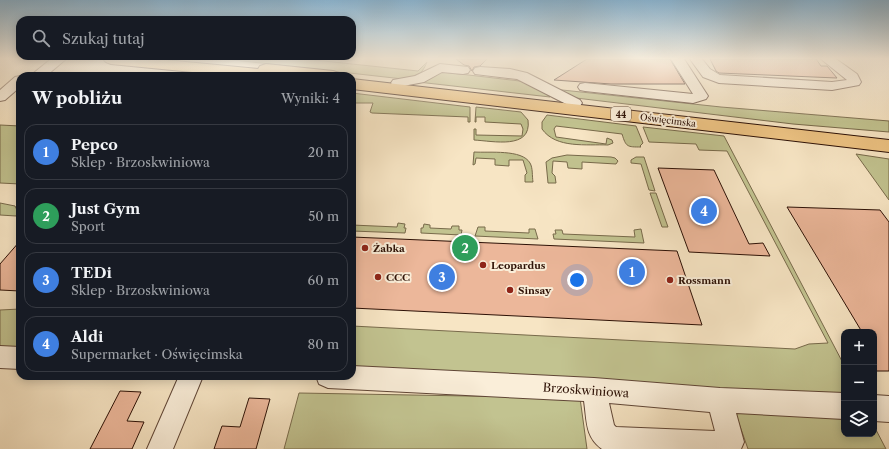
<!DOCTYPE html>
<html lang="pl">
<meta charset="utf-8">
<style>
:root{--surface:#171b24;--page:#20242c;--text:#f1f3f6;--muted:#9ea1a6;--line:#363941;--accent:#c59692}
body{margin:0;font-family:"Libre Caslon Text",serif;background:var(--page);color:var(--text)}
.controls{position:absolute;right:12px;bottom:12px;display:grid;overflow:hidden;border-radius:8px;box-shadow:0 2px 10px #0003}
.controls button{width:36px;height:36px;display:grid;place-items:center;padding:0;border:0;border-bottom:1px solid var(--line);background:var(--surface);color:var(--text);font:20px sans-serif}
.you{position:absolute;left:577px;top:280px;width:14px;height:14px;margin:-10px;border:3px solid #fff;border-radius:50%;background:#1a73e8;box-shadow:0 0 0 6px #1a73e833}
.badge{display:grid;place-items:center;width:26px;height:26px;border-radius:50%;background:var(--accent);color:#fff;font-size:13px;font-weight:700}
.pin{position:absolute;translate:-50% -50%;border:2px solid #fff;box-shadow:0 1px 4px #0006}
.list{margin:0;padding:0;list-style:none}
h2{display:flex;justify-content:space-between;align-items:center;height:52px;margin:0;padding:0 16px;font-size:17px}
h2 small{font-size:13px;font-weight:400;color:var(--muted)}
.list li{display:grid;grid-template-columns:26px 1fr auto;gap:12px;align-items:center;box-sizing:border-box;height:56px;margin:0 8px 8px;padding:0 8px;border:1px solid var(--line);border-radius:12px}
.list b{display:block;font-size:15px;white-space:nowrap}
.list p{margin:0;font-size:13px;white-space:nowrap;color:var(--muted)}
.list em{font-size:13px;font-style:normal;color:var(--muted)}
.icon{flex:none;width:22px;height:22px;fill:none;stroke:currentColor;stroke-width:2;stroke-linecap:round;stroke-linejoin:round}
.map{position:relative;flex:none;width:889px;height:449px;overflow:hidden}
.search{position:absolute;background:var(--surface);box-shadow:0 2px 10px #0003;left:16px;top:16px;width:340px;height:44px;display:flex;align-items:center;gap:10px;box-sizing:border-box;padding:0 14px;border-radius:12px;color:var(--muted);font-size:15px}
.panel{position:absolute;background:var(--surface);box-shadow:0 2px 10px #0003;left:16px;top:72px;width:340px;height:308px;border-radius:12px}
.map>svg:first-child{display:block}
.green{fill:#c2c390;stroke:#786a4b}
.building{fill:#ecb79a;stroke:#2d1106}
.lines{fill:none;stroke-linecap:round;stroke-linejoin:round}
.minor-casing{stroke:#604636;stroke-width:2}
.major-casing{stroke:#2d1106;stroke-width:2}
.minor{fill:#faeed9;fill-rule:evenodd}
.major{fill:#ecc282;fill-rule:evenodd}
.poi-dot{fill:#8f2418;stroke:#faeed9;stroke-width:1.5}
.labels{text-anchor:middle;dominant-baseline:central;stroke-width:4;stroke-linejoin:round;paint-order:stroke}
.shield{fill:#faeed9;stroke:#6a5345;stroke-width:1}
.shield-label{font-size:9px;font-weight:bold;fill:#2d1106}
.far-street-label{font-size:9px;fill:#2d1106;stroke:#faeed9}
.poi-label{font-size:10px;font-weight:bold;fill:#2d1106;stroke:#faeed9;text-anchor:start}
.near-street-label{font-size:12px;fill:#2d1106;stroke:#faeed9}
</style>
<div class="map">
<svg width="889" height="449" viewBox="0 0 889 449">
<rect width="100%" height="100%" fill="#f7e5c4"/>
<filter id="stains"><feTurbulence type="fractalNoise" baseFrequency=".005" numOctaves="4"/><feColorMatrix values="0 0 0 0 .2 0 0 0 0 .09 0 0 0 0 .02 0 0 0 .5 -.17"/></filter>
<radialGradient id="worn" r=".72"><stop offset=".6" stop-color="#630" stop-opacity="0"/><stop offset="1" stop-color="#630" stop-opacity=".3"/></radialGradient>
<!-- green -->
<path class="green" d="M 225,59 L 305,59 L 418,71 L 427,62 C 421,76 417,76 403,79 Z
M 443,72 L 528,82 L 540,88 L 550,97 L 418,82 L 436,73 Z
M 553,89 L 721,107 L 889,121 L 889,132 L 793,124 L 576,98 Z
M 352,93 L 470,107 L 470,122 L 468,122 L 468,117 L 372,113 L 370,112 L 373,103 L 352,103 Z
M 476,107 L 521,112 L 528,120 C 532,150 493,141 474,140 L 474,129 L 476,129 L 476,135 L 522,136 L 523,129 L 521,124 L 485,122 L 485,117 L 476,117 L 476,122 L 475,122 Z
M 547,115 L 636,126 L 643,143 L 640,146 L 641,147 C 627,147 626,147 622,134 L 556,126 L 554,129 L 556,137 L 606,144 L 607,138 L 612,140 L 613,143 L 608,145 C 587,144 556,149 542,129 L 542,122 Z
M 0,125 L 20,126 L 20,184 L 0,183 Z
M 643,127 L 724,136 L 844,365 L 844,396 L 352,369 L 352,326 L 795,349 L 809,344 L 828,343 L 727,151 L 699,150 L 696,144 L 649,142 Z
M 474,152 C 489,153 522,149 530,163 C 533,168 532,176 533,182 L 525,182 L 525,175 L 527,173 L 523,160 L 509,160 L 509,166 L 495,165 L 495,159 L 476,158 L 475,164 L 473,165 Z
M 856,154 L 889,159 L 889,200 Z
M 567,155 L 611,157 L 615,158 L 618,161 L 616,164 L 582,162 L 582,169 L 568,168 L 567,162 L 553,161 L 552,173 L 555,176 L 556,183 L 548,183 L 546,162 L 552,158 Z
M 636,157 L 644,157 L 655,191 L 649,190 L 641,164 L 631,163 L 631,160 Z
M 650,193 L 656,193 L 668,227 L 662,227 Z
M 0,203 L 15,206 L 18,212 L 16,216 L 0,215 Z
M 398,223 L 405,224 L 404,228 L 406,228 L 405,233 L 352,231 L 352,225 L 397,227 Z
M 424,224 L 430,225 L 430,228 L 451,229 L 452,226 L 459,226 L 459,230 L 462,230 L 461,235 L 421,233 L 421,228 L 423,228 Z
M 478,227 L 485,227 L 485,231 L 529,233 L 529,229 L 535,229 L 538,239 L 475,236 Z
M 641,229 L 644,243 L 554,239 L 553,234 L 556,234 L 555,230 L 562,230 L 563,234 L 635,237 L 634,230 Z
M 20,309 L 20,350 L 0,349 L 0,310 Z
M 299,393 L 580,398 L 587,449 L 284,449 Z
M 735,412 L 844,417 L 844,434 L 874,434 L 874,426 L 886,449 L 748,449 Z"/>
<!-- building -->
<path class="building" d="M 456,59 L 487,59 L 480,66 L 474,67 L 472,71 L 469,66 L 464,65 Z
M 587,59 L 670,59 L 685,84 L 611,84 L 554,80 Z
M 710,59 L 816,59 L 821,66 L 827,66 L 837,78 L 719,73 L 716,71 Z
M 658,168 L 714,170 L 749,244 L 763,243 L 770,256 L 689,252 Z
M 787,207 L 880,210 L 889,222 L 889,371 L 874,371 L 874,332 L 862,332 Z
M 352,237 L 677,251 L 702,325 L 352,308 Z
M 20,241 L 20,291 L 0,290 L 0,264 Z
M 120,391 L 141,392 L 127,421 L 144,422 L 132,449 L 90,449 Z
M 249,398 L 270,399 L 256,449 L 214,449 L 222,426 L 240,427 Z"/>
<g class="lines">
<!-- minor casing -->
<g class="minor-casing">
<path id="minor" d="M 51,59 L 66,59 L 46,76 L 30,76 Z
M 671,59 L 684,59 L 708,96 L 706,99 L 693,103 L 585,91 L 580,90 L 578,87 L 580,84 L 585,83 L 693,94 Z
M 690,59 L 702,59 L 710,69 L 720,75 L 832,82 L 847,80 L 821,59 L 836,59 L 857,74 L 861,82 L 859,85 L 832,90 L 719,83 L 703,77 Z
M 440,64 L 468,67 L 470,70 L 468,73 L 463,74 L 442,72 L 424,82 L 398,87 L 393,86 L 391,83 L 393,80 L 415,76 Z
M 480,67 L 510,69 L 527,73 L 580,100 L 582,103 L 580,106 L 575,107 L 570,106 L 517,79 L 475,74 L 473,71 L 475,68 Z
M 20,76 L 20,87 L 5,100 L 0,101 L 0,90 L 15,77 Z
M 0,346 L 20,347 L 20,369 L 0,368 Z
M 352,366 L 594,378 L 720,388 L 844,393 L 844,419 L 736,413 L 744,442 L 741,449 L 602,449 C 585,437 587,421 584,401 L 328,388 L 319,384 L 316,376 L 352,376 ZM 609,403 L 710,412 L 715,431 L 616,427 L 614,425 Z
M 179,376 L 203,376 L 173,449 L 147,449 Z
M 874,395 L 889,396 L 889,422 L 874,421 Z"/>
</g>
<!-- major casing -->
<g class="major-casing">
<path id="major" d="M 103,59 L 155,59 L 258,69 L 260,66 L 266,64 L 333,71 L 339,73 L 341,76 L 233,76 L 111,64 L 106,62 Z
M 352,79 L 889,140 L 889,152 L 352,89 Z"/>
</g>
<!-- minor -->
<use href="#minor" class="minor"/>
<!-- major -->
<use href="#major" class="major"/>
</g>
<!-- sky -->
<linearGradient id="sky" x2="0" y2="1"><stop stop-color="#8bb8d7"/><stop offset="0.48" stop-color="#fbf3e4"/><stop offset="1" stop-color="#fbf3e4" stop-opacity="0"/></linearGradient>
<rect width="889" height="122" fill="url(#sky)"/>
<!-- markers -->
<g class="poi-dot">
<circle cx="365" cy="248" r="4"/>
<circle cx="483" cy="265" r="4"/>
<circle cx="378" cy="277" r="4"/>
<circle cx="670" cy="280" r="4"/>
<circle cx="510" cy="290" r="4"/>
</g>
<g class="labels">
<!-- shield labels -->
<rect class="shield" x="611" y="107" width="20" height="14" rx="3"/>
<g class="shield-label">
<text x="621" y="114">44</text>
</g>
<!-- far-street labels -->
<g class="far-street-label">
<text transform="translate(668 120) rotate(7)">Oświęcimska</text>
</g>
<!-- poi labels -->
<g class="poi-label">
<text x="373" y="248">Żabka</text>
<text x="491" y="265">Leopardus</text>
<text x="386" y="277">CCC</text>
<text x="678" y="280">Rossmann</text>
<text x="518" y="290">Sinsay</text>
</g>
<!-- near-street labels -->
<g class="near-street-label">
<text transform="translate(586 390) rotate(4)">Brzoskwiniowa</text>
</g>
</g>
<rect width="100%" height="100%" filter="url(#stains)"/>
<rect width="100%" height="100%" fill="url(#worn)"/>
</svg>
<div class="controls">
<button>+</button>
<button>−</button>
<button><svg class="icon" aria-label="layers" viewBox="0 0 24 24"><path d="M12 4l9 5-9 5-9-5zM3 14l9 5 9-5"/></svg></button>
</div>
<div class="you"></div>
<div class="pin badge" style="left:632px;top:272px;background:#3f7fe0">1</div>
<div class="pin badge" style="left:465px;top:248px;background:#2e9e5b">2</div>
<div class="pin badge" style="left:442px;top:277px;background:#3f7fe0">3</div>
<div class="pin badge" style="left:704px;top:211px;background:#3f7fe0">4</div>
<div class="search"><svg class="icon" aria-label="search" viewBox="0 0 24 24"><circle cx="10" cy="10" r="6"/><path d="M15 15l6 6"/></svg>Szukaj tutaj</div>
<section class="panel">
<h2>W pobliżu<small>Wyniki: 4</small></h2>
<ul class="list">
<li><span class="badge" style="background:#3f7fe0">1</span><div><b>Pepco</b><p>Sklep · Brzoskwiniowa</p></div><em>20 m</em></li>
<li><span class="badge" style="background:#2e9e5b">2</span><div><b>Just Gym</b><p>Sport</p></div><em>50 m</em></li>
<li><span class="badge" style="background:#3f7fe0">3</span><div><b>TEDi</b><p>Sklep · Brzoskwiniowa</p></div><em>60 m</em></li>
<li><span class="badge" style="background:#3f7fe0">4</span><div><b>Aldi</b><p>Supermarket · Oświęcimska</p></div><em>80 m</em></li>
</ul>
</section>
</div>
